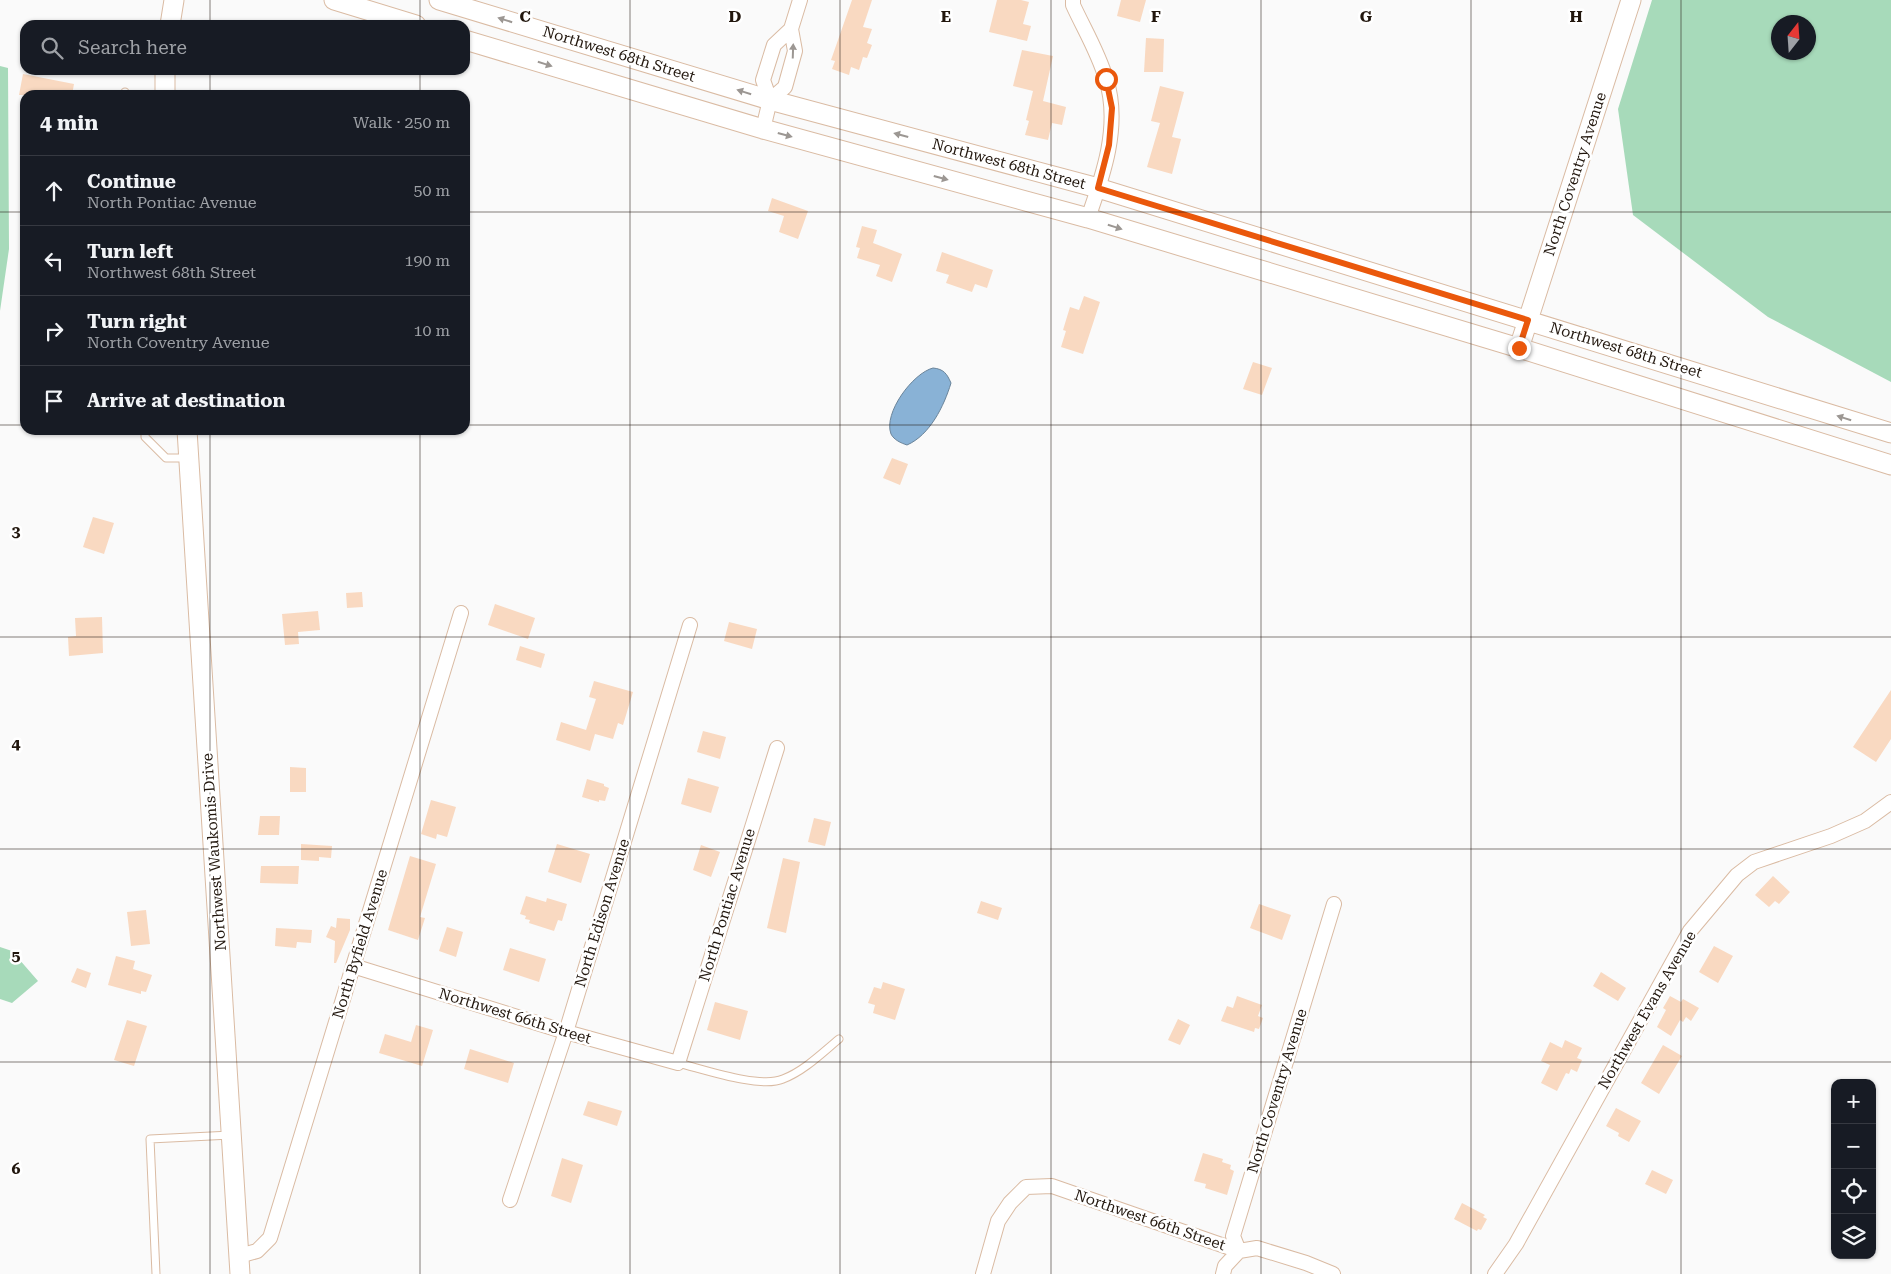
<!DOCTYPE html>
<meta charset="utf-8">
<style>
:root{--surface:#171b24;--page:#242831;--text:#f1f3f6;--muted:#9ea1a6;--line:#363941}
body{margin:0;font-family:"Roboto Serif",serif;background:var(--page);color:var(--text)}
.controls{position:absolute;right:15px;bottom:15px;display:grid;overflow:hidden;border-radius:10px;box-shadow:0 1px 4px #0004}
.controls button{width:45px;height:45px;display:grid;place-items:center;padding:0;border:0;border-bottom:1px solid var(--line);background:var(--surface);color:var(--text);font:25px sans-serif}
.compass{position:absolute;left:1771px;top:15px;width:45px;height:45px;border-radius:50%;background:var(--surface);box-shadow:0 1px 4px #0004;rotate:17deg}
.stop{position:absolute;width:15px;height:15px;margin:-11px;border:4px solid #ea580c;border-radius:50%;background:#fff}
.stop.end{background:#ea580c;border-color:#fff;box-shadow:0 1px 5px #0008}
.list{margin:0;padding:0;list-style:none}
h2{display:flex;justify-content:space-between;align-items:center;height:65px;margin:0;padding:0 20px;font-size:21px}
h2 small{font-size:16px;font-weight:400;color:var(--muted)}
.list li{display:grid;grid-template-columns:32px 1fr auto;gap:15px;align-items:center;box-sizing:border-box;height:70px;padding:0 20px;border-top:1px solid var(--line)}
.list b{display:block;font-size:19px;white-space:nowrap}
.list p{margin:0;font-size:16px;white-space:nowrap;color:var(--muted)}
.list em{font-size:16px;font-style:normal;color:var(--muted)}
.icon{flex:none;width:28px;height:28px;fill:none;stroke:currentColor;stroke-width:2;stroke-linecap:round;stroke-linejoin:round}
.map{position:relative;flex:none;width:1891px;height:1274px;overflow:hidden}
.search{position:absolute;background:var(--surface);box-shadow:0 1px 4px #0004;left:20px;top:20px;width:450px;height:55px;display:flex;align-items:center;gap:12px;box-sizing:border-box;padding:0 18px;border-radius:15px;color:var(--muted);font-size:19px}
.panel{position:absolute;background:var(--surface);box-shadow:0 1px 4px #0004;left:20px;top:90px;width:450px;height:345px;border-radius:15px}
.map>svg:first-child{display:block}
.forest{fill:#a7daba;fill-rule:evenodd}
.water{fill:#89b2d6;stroke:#6a849a}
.building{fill:#f9d9c1}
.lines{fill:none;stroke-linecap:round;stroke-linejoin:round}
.lane-casing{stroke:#dabba3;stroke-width:9}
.street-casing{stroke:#dabba3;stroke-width:16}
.secondary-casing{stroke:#dabba3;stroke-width:21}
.lane{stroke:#fff;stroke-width:7}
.street{stroke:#fff;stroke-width:14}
.secondary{stroke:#fff;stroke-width:19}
.oneway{fill:#9c9793}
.route{stroke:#ea580c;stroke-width:6}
.grid{fill:none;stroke:#22170e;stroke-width:1;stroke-opacity:0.55}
.labels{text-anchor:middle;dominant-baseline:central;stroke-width:5;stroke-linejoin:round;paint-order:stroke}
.street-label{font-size:15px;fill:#22170e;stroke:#fff}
.grid-label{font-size:16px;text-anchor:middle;font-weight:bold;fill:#22170e;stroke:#fff;stroke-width:5;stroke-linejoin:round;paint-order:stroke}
</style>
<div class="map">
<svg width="1891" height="1274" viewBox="0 0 1891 1274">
<rect width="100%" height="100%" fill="#fafafa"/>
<!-- forest -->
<path class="forest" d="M 1652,0 L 1891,0 L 1891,382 L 1768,317 L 1633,215 L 1618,109 ZM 1808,22 L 1808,52 L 1778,52 L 1778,22 Z
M 0,66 L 8,68 L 9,249 L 0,311 Z
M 0,947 L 12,951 L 38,981 L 12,1003 L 0,999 Z"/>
<!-- water -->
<path class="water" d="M 933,368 C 944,369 947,374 951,383 C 944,406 930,435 907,445 C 901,443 894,440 891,434 C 883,413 913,373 933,368 Z"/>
<!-- building -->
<path class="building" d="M 852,0 L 872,0 L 863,27 L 872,29 L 867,43 L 872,45 L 867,58 L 863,57 L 859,70 L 851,67 L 849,75 L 832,69 L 835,61 L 831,60 Z
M 997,0 L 1021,0 L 1029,2 L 1023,24 L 1031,26 L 1027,41 L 989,32 Z
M 1121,0 L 1146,0 L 1140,22 L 1117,16 Z
M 1146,38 L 1164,39 L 1163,72 L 1144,72 Z
M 1022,50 L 1053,56 L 1043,101 L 1066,107 L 1062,125 L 1052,123 L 1048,140 L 1025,135 L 1029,121 L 1026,120 L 1033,91 L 1013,86 Z
M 23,74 L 74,84 L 72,95 L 19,95 Z
M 1160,86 L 1184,92 L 1172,137 L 1181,139 L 1172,174 L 1147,167 L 1160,123 L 1151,121 Z
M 772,198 L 808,211 L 798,239 L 779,232 L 784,216 L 768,211 Z
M 862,226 L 877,230 L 873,243 L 902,254 L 892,282 L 876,276 L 880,265 L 857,258 L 860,248 L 856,247 Z
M 942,252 L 993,270 L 987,288 L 975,284 L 972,292 L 946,283 L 949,275 L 936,271 Z
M 1084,296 L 1100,302 L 1083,354 L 1061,347 L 1066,331 L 1063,330 L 1070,307 L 1079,310 Z
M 1253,362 L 1272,368 L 1262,395 L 1243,389 Z
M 892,458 L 908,464 L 900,485 L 883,478 Z
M 93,517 L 114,523 L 104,554 L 83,547 Z
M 362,592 L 363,607 L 347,608 L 346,593 Z
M 495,604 L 535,618 L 528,639 L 488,625 Z
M 318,611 L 320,630 L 298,632 L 299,644 L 285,645 L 282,614 Z
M 102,617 L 103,653 L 69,656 L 68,637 L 76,636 L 75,618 Z
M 729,622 L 757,629 L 752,649 L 724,641 Z
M 520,646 L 545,654 L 541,668 L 516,660 Z
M 594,681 L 633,692 L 623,725 L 618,723 L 613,739 L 595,734 L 590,751 L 556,740 L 561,722 L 586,730 L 596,699 L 589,697 Z
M 1891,690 L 1891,739 L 1876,762 L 1853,747 Z
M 703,731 L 726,737 L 720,759 L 697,752 Z
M 290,767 L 306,768 L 306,792 L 290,792 Z
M 688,778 L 719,787 L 711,813 L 681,804 Z
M 587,779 L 604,784 L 604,786 L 609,788 L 605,801 L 599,800 L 599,802 L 582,797 Z
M 431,800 L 456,807 L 447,837 L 437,834 L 436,839 L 421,834 Z
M 260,816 L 280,816 L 279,835 L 258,835 Z
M 814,818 L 831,822 L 825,846 L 808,842 Z
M 301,844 L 332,846 L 331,858 L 319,857 L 319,861 L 301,860 Z
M 557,844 L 590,854 L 581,883 L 548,872 Z
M 701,845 L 720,852 L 711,877 L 693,870 Z
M 410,856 L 436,864 L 420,917 L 425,918 L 418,940 L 388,930 Z
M 783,858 L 800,862 L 786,933 L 767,928 Z
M 261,866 L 299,866 L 298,884 L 260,883 Z
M 1773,876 L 1790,892 L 1779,904 L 1775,901 L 1769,907 L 1755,895 Z
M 526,896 L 546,902 L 547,898 L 567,904 L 562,921 L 558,920 L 554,931 L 529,923 L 530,920 L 525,919 L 526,916 L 520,914 Z
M 981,901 L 1002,908 L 998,920 L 977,913 Z
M 1259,904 L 1291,915 L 1282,940 L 1250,928 Z
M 146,910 L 150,944 L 131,946 L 127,912 Z
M 337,918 L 350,919 L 350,930 L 336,963 L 334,963 L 335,941 L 326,937 L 331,926 L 336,928 Z
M 447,927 L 463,932 L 456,957 L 439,951 Z
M 276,928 L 312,930 L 311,943 L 297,942 L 296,948 L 275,946 Z
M 1714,946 L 1733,956 L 1718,983 L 1699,972 Z
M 510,948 L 546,959 L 539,982 L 503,970 Z
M 116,956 L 135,961 L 133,969 L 152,975 L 146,992 L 141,991 L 141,994 L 108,985 Z
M 77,968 L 91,973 L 86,988 L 71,982 Z
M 1601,972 L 1626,988 L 1618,1001 L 1593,986 Z
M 883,982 L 905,989 L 895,1020 L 873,1013 L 875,1005 L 868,1003 L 874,987 L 881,989 Z
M 1237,996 L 1262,1005 L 1258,1016 L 1263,1018 L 1259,1029 L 1255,1028 L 1254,1032 L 1221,1021 L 1227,1006 L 1233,1008 Z
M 1670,996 L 1681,1002 L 1683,999 L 1699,1008 L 1691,1021 L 1686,1017 L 1683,1022 L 1680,1020 L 1671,1036 L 1657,1027 L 1666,1010 L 1663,1008 Z
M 715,1002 L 748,1011 L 740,1040 L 707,1030 Z
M 1178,1019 L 1190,1025 L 1180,1045 L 1168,1040 Z
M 127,1020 L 147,1026 L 134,1066 L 114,1060 Z
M 416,1025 L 433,1030 L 422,1066 L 379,1053 L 385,1034 L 411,1042 Z
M 1565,1040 L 1582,1048 L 1577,1058 L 1582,1060 L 1577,1072 L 1571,1069 L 1569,1074 L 1566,1073 L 1557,1091 L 1541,1083 L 1550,1065 L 1541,1061 L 1550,1042 L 1562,1048 Z
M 1663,1045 L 1682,1056 L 1659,1094 L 1641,1083 Z
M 470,1049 L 514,1063 L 508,1083 L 464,1069 Z
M 588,1101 L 622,1111 L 617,1126 L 583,1115 Z
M 1616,1108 L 1641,1121 L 1629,1142 L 1618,1136 L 1619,1133 L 1606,1126 Z
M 1203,1153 L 1223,1159 L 1222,1162 L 1231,1165 L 1230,1169 L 1234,1171 L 1227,1195 L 1205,1188 L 1206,1184 L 1194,1181 Z
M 562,1158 L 583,1165 L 571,1203 L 551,1196 Z
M 1652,1170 L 1673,1180 L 1666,1194 L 1645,1184 Z
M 1462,1203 L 1485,1215 L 1483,1217 L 1487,1219 L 1481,1230 L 1478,1229 L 1477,1231 L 1454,1219 Z"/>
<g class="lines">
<!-- lane casing -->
<g class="lane-casing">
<path id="lane" d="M 125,92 L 125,95
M 145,430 L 145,437 L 166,458 L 189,458
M 678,1063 C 703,1069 760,1089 783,1079 C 804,1071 822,1053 839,1039
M 156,1274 L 150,1139 L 231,1135"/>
</g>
<!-- street casing -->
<g class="street-casing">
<path id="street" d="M 1073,0 L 1073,5 C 1084,29 1099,54 1106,79 C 1121,125 1103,176 1088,218
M 770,100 L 785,87 L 795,51 L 791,29 L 800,0
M 763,129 L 770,100 L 763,80 L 774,45 L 791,29
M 353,966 L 566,1032 L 678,1063 L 777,748
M 510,1200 L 566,1032 L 690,625
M 239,1256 L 257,1251 L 270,1238 L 461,613
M 983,1274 L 998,1221 L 1010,1203 L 1026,1187 L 1052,1186 L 1239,1251 L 1257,1248 L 1306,1263 L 1333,1274
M 1223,1274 L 1225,1266 L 1239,1251 L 1233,1236 L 1334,904
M 1495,1274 L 1516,1244 L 1690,931 L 1737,875 L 1754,862 L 1831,836 L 1865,821 L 1891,802"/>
</g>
<!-- secondary casing -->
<g class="secondary-casing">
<path id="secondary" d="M 334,0 L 416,25
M 439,0 L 770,100 L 1098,188 L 1891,433
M 170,25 L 174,0
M 465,40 L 763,129 L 1088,218 L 1519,348 L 1891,465
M 165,95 L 165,70
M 1519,348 L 1631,0
M 187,430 L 240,1274"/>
</g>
<!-- lane -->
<use href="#lane" class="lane"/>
<!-- street -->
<use href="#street" class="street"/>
<!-- secondary -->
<use href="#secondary" class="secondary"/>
</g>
<!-- one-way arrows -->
<defs><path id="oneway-solid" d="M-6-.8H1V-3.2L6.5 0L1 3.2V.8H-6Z" transform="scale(1.25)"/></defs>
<g class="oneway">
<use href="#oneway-solid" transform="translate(505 20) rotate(-163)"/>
<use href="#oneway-solid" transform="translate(793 51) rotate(-88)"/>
<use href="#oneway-solid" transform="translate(545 64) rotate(17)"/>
<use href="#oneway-solid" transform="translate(744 92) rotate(-163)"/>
<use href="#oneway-solid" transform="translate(785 135) rotate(15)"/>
<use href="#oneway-solid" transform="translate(901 135) rotate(-165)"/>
<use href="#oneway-solid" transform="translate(941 178) rotate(15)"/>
<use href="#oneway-solid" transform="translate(1115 227) rotate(17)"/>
<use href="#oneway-solid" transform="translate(1844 418) rotate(-163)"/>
</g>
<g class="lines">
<!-- route -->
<path class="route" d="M 1106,79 L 1112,108 L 1109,145 L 1098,188 L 1528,320 L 1519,348"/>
</g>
<!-- grid -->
<path class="grid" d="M 210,0 L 210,25M 420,0 L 420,25M 630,0 L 630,1274M 840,0 L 840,1274M 1051,0 L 1051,1274M 1261,0 L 1261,1274M 1471,0 L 1471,1274M 1681,0 L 1681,1274M 210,70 L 210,95M 420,70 L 420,95M 0,212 L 25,212M 465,212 L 1891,212M 0,425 L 25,425M 465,425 L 1891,425M 210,430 L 210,1274M 420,430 L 420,1274M 0,637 L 1891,637M 0,849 L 1891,849M 0,1062 L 1891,1062"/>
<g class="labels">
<!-- street labels -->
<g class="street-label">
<text transform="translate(619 54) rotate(17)">Northwest 68th Street</text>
<text transform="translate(1009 164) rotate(15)">Northwest 68th Street</text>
<text transform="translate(1575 174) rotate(-72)">North Coventry Avenue</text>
<text transform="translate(1626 350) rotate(17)">Northwest 68th Street</text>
<text transform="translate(214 852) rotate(-94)">Northwest Waukomis Drive</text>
<text transform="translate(727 905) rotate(-73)">North Pontiac Avenue</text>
<text transform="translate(602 913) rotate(-73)">North Edison Avenue</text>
<text transform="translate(360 944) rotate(-73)">North Byfield Avenue</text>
<text transform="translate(1647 1010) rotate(-60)">Northwest Evans Avenue</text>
<text transform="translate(515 1016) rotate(17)">Northwest 66th Street</text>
<text transform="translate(1277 1091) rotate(-73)">North Coventry Avenue</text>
<text transform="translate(1150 1220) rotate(19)">Northwest 66th Street</text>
</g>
</g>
<g class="grid-label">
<text x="525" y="22">C</text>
<text x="735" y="22">D</text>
<text x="946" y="22">E</text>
<text x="1156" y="22">F</text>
<text x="1366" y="22">G</text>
<text x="1576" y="22">H</text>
<text x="16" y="537">3</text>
<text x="16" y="749">4</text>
<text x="16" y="961">5</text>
<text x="16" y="1174">6</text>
</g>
</svg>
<div class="controls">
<button>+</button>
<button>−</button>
<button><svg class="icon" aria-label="locate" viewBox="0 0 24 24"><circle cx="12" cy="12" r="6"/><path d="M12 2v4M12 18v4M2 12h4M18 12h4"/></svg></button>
<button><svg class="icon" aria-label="layers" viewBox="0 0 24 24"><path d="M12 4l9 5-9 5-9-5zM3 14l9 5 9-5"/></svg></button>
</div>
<svg class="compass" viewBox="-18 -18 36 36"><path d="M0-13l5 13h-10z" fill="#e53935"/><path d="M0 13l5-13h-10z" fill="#9ea1a6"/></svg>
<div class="stop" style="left:1106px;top:79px"></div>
<div class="stop end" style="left:1519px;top:348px"></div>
<div class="search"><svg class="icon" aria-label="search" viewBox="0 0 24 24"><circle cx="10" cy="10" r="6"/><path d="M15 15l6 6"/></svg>Search here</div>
<section class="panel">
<h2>4 min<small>Walk · 250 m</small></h2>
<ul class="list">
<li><svg class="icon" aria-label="ahead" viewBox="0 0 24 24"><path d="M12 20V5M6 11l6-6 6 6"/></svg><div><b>Continue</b><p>North Pontiac Avenue</p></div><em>50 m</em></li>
<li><svg class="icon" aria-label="left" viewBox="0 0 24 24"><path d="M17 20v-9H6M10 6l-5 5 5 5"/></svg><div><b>Turn left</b><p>Northwest 68th Street</p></div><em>190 m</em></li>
<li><svg class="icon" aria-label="right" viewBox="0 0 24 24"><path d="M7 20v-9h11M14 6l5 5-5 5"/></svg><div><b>Turn right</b><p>North Coventry Avenue</p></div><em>10 m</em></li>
<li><svg class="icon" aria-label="arrive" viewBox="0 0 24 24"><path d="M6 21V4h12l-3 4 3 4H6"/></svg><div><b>Arrive at destination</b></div></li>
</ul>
</section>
</div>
